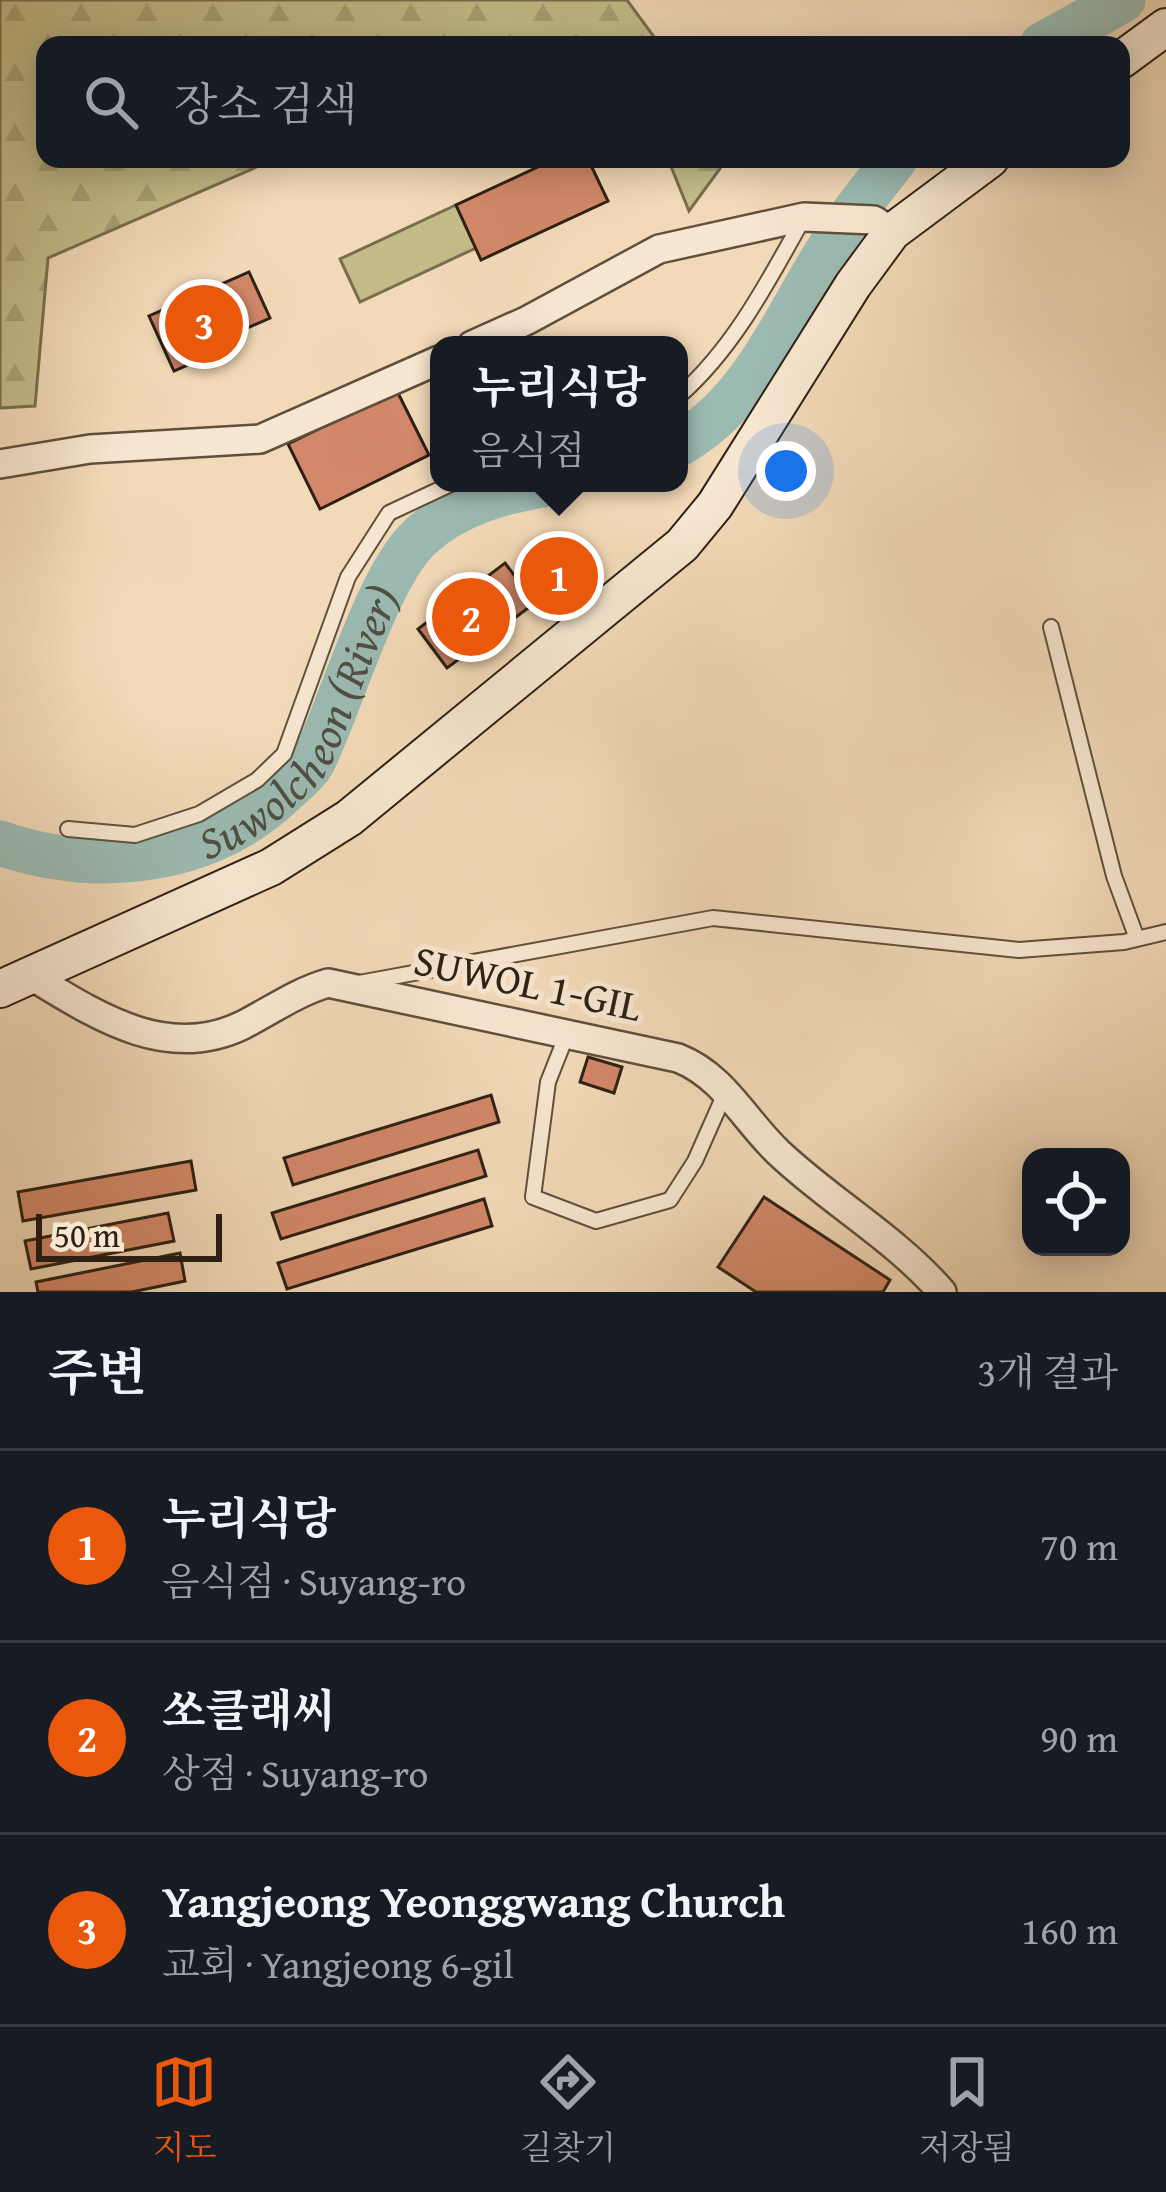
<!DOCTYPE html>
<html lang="ko">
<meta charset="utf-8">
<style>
:root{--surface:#171b24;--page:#242831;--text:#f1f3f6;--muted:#9ea1a6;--line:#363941;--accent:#ea580c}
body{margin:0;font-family:"Gentium Book Plus","Noto Serif KR",serif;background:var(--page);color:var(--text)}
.controls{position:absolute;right:36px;bottom:36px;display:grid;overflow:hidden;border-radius:24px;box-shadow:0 6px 30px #0003}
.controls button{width:108px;height:108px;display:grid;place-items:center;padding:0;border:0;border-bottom:3px solid var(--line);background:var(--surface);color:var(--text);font:60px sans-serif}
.scale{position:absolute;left:36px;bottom:30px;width:186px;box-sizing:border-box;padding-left:12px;border:6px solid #2e2114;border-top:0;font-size:33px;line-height:42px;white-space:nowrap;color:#2e2114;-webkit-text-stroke:9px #f7e6d0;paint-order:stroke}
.you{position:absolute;left:786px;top:471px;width:42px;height:42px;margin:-30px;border:9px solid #fff;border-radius:50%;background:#1a73e8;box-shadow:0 0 0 18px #1a73e833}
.badge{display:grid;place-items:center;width:78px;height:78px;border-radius:50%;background:var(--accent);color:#fff;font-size:39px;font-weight:700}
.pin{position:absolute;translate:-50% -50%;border:6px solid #fff;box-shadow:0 3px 12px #0006}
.popup{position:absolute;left:430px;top:336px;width:258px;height:156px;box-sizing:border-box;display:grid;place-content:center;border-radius:24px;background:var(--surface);filter:drop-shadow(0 3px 9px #0005);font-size:39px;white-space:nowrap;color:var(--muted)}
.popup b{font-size:45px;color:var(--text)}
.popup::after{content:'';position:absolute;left:50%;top:100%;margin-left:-24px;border:24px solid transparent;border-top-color:var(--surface)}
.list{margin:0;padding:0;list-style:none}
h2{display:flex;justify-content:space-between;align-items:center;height:156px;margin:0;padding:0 48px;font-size:51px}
h2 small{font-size:39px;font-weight:400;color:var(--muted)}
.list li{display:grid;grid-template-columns:78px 1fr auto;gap:36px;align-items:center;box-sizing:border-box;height:192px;padding:0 48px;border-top:3px solid var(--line)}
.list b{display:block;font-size:45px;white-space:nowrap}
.list p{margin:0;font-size:39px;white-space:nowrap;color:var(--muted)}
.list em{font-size:39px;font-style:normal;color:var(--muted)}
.icon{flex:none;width:66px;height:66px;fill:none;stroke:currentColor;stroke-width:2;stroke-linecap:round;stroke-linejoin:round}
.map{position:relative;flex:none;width:1166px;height:1292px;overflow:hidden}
.search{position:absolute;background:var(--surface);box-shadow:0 6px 30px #0003;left:36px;right:36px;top:36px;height:132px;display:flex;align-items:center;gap:30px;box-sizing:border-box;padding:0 42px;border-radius:24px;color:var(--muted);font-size:45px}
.sheet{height:732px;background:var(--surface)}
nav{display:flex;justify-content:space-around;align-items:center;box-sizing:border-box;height:168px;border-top:3px solid var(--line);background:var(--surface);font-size:33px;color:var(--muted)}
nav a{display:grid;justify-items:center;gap:6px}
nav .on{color:var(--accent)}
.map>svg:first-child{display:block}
.forest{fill:url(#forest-firs);stroke:#786e4e;stroke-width:3}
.park{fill:#c3bc89;stroke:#786e4e;stroke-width:3}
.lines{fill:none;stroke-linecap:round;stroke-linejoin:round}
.river{stroke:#9bbab2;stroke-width:45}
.building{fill:#d28869;stroke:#2e2114;stroke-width:3}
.lane-casing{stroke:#5f4f3d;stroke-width:18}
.street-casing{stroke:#5f4f3d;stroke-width:32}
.secondary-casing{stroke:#2e2114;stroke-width:40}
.lane{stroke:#f7e6d0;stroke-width:14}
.street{stroke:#f7e6d0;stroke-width:27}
.secondary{stroke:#f7e6d0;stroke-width:36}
.labels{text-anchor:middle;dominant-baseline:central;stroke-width:10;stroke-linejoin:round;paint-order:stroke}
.street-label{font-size:42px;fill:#2e2114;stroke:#f7e6d0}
.water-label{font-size:45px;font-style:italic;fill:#4f4f43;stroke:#f7e6d0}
</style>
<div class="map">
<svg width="1166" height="1292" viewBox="0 0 1166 1292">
<defs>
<pattern id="forest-firs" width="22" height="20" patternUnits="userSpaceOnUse" patternTransform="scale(3)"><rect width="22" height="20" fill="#c3bc89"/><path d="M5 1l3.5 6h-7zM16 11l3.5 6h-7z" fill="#a8a175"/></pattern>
</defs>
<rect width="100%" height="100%" fill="#f2d9b7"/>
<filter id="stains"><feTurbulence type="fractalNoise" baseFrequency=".00167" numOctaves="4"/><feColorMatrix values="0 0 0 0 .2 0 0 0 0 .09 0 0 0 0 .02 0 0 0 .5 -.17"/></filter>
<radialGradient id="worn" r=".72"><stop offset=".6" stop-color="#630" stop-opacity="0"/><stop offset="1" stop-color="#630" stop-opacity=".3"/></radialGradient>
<!-- forest -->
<path class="forest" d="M 0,0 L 627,0 L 660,45 L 45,45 L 45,159 L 275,159 L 48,258 L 35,406 L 0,408 Z
M 668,159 L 727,159 L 689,211 Z"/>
<!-- park -->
<path class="park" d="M 456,205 L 476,248 L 360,302 L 340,259 Z"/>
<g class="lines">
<!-- river -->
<g class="river">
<path d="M 1042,45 L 1123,0"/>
<path d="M 679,444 C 758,400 790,304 839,233 C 857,207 877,183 895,159"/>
<path id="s1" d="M 0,843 C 96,876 208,865 283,793 C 294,783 307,773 314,760 C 342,702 377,577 420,537 C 458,502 505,491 554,483"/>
</g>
</g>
<!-- building -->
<path class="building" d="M 555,159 L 588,159 L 608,201 L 481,260 L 456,205 Z
M 249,272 L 270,318 L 195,351 L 199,360 L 174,371 L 149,316 Z
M 397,391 L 429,455 L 320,509 L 288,444 Z
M 565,553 L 580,575 L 549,597 L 533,575 Z
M 505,563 L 535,603 L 447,668 L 418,629 Z
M 588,1057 L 622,1067 L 614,1093 L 580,1082 Z
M 491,1095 L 499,1122 L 293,1185 L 284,1158 Z
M 478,1150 L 486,1176 L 281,1239 L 272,1213 Z
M 191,1161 L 196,1190 L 23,1221 L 18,1192 Z
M 764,1197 L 890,1280 L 883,1292 L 756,1292 L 718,1267 Z
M 484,1199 L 492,1226 L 287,1289 L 278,1263 Z
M 168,1213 L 174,1241 L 31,1269 L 25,1241 Z
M 180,1253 L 185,1281 L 132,1292 L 38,1292 L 36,1282 Z"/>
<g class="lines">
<!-- lane casing -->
<g class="lane-casing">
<path id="lane" d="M 679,396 C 734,348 769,280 804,217
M 1051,627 L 1114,876 L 1136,936
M 68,829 L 135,835 L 199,814 L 257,780 L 284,754 L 348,577 L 389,513 L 453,483
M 359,983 L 713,918 L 1019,950 L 1124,942 L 1166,932
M 567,1034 L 548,1082 L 533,1197 L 596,1221 L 670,1200 L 695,1161 L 726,1091"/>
</g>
<!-- street casing -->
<g class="street-casing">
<path id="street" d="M 472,345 L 526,321 L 659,249 L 804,217 L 874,220 L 892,232
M 0,464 L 90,449 L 260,439 L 439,360
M 33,977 C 97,1016 167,1062 243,1025 C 272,1010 297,992 328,983 L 678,1058 C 724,1076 744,1120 779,1153 C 831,1202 895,1238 942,1292"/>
</g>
<!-- secondary casing -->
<g class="secondary-casing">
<path id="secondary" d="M 1121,60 L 1166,27
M 0,989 L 271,867 L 349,818 L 682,545 L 715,505 L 853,285 L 892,232 L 990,159"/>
</g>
<!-- lane -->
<use href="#lane" class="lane"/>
<!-- street -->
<use href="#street" class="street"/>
<!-- secondary -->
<use href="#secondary" class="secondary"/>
</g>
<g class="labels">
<!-- street labels -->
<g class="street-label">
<text transform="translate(528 982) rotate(12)">SUWOL 1-GIL</text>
</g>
<!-- water labels -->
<g class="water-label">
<text stroke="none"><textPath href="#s1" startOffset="369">Suwolcheon (River)</textPath></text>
</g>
</g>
<rect width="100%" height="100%" filter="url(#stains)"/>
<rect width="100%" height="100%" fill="url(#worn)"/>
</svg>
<div class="controls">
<button><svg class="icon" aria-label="locate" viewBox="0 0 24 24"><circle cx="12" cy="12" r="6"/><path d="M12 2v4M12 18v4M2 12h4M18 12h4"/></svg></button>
</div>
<div class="scale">50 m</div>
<div class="you"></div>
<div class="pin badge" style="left:559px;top:576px">1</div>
<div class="popup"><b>누리식당</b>음식점</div>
<div class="pin badge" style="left:471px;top:617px">2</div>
<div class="pin badge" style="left:204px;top:324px">3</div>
<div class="search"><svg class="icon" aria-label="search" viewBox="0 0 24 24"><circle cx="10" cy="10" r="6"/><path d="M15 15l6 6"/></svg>장소 검색</div>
</div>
<section class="sheet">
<h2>주변<small>3개 결과</small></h2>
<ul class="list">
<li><span class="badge">1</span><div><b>누리식당</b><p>음식점 · Suyang-ro</p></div><em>70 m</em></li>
<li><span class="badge">2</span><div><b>쏘클래씨</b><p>상점 · Suyang-ro</p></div><em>90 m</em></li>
<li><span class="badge">3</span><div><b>Yangjeong Yeonggwang Church</b><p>교회 · Yangjeong 6-gil</p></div><em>160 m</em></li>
</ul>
</section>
<nav>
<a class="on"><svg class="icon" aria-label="map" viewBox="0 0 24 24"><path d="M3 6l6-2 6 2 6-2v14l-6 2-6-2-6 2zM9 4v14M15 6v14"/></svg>지도</a>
<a><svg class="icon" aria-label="directions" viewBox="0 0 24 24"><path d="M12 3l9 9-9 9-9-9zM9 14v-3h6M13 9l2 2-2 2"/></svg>길찾기</a>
<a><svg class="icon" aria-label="saved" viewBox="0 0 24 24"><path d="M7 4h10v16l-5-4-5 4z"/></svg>저장됨</a>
</nav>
